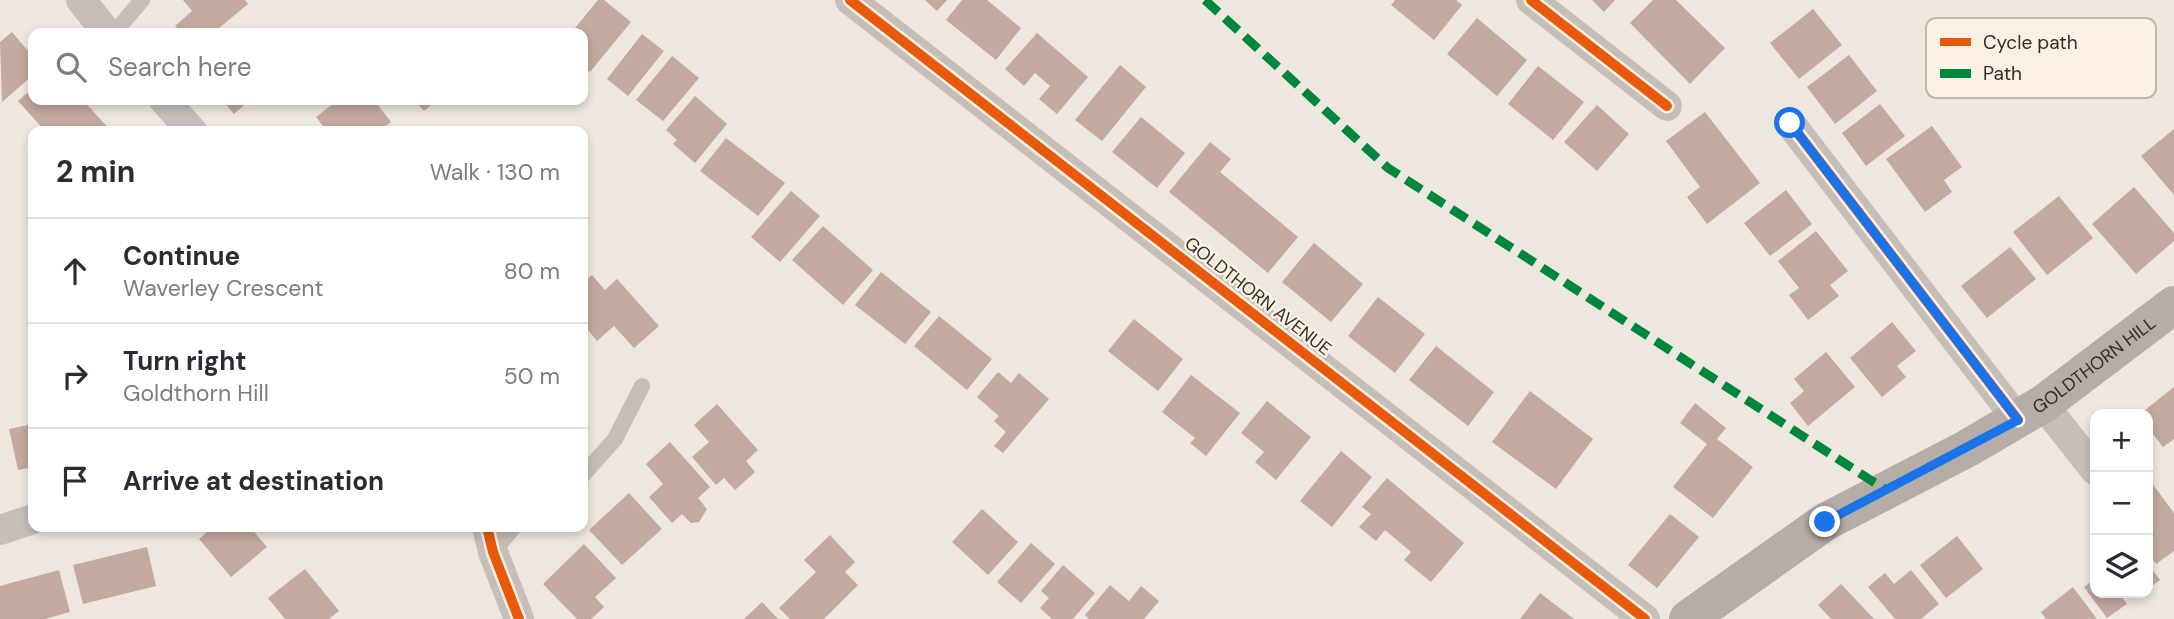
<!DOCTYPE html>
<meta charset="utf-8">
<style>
:root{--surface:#fff;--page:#f2f2f3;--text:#2b2b33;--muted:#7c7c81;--line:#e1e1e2}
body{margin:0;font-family:"DM Sans",sans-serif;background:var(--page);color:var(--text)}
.controls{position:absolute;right:21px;bottom:21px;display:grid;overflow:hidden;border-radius:14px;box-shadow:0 4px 10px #0003}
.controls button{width:63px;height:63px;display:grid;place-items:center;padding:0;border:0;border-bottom:2px solid var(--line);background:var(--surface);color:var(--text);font:35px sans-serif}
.stop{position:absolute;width:21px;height:21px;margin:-16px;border:5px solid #1a73e8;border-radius:50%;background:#fff}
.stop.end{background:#1a73e8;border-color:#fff;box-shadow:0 2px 7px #0008}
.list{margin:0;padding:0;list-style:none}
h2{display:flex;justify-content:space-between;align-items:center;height:91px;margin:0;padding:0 28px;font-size:30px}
h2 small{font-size:23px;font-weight:400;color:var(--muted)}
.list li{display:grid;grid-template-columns:46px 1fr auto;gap:21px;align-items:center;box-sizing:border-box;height:105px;padding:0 28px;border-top:2px solid var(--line)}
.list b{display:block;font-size:26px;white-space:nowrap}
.list p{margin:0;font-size:23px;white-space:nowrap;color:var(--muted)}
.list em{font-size:23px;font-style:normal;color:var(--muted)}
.icon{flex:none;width:38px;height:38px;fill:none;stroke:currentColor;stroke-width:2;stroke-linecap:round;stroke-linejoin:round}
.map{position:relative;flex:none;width:2174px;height:619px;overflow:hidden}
.search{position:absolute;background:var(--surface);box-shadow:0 4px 10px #0003;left:28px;top:28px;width:560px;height:77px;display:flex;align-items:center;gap:18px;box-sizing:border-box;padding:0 24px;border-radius:14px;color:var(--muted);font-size:26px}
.panel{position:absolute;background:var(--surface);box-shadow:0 4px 10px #0003;left:28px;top:126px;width:560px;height:406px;border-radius:14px}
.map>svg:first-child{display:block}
.building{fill:#c3a99f}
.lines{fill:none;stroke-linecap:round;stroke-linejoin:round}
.lane{stroke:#c6beb8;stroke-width:16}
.street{stroke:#c6beb8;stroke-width:30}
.primary{stroke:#b5ada7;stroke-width:38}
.quiet{stroke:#00873e;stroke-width:9;stroke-dasharray:18 9;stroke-linecap:butt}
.cycleway-casing{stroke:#fbf1e5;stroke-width:15}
.cycleway{stroke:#e8590c;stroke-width:10}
.route{stroke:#1a73e8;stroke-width:9}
.labels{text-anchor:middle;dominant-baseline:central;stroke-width:5;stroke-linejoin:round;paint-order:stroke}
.street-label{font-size:18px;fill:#372b26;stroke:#fbf1e5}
.key{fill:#fbf1e5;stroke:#c0b6ac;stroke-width:2}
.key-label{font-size:19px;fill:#372b26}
</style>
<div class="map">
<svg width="2174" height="619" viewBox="0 0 2174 619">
<rect width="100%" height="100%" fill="#eee7df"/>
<!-- building -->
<path class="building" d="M 183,0 L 245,0 L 248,4 L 213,33 L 182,33 L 175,26 L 192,11 Z
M 598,0 L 604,0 L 631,22 L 590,72 L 583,66 L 583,33 L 571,33 Z
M 925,0 L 947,0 L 937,11 Z
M 962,0 L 987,0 L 1021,28 L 996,60 L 946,20 Z
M 1395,0 L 1456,0 L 1462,5 L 1434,40 L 1391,5 Z
M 1592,0 L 1615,0 L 1604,12 Z
M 1653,0 L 1676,0 L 1725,48 L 1690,84 L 1630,23 Z
M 1813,9 L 1842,45 L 1799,79 L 1770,43 Z
M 1477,18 L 1527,60 L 1497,96 L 1447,54 Z
M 12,32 L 33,57 L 33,75 L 2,102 L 0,42 Z
M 1037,33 L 1088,77 L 1057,114 L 1039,99 L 1050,86 L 1043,80 L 1035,73 L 1024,86 L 1005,69 Z
M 642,34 L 664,51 L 628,96 L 607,79 Z
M 1849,55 L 1877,91 L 1835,124 L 1807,87 Z
M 672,56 L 699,78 L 663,121 L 636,100 Z
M 1120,65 L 1146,87 L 1102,141 L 1075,120 Z
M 1538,66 L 1584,102 L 1553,140 L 1508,104 Z
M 33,88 L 33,100 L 83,100 L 111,131 L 45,131 L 18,101 Z
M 695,96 L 727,124 L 695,163 L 673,144 L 677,140 L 666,130 Z
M 222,100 L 250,100 L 234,114 Z
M 338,100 L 374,100 L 391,122 L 379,131 L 327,131 L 316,117 Z
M 414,100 L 437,100 L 424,111 Z
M 1880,104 L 1905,136 L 1866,166 L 1842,133 Z
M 1597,105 L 1629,134 L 1597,171 L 1564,142 Z
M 1705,112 L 1760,183 L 1707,224 L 1687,197 L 1700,187 L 1666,141 Z
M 1141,117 L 1185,153 L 1157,188 L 1112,152 Z
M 1932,126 L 1962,167 L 1944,180 L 1952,192 L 1925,212 L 1886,159 Z
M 2174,129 L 2174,195 L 2141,156 Z
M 726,138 L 785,183 L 758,216 L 700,171 Z
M 1210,142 L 1231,159 L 1220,172 L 1298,237 L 1268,273 L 1169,192 Z
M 2134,187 L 2174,233 L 2174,241 L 2136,274 L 2092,224 Z
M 1786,190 L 1812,224 L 1770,256 L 1744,223 Z
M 791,191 L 820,216 L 780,262 L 751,237 Z
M 2059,196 L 2093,238 L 2047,275 L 2013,232 Z
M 823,226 L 873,270 L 843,305 L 792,260 Z
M 1816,231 L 1848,271 L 1830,285 L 1839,296 L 1808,320 L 1789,295 L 1799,288 L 1778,261 Z
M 1314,243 L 1363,284 L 1331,322 L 1282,282 Z
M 2010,247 L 2036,279 L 1987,318 L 1961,286 Z
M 881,272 L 931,312 L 905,344 L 855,305 Z
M 592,275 L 605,290 L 617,279 L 659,326 L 634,348 L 614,326 L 597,341 L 583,324 L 583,282 Z
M 1378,297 L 1425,334 L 1395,373 L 1348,336 Z
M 939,316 L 992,359 L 967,390 L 914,346 Z
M 1134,319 L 1183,359 L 1158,391 L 1108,351 Z
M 1892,322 L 1916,351 L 1897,366 L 1906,377 L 1882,397 L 1850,358 Z
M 1436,346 L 1494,392 L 1468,426 L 1409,380 Z
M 1826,352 L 1855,387 L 1808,426 L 1790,403 L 1804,391 L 1794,379 Z
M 998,372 L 1011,383 L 1019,373 L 1049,399 L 1003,453 L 994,446 L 1006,432 L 994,421 L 999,416 L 977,397 Z
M 1191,375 L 1240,413 L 1206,456 L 1190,443 L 1195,438 L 1162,412 Z
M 2174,387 L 2174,439 L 2163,447 L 2148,428 L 2148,414 L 2140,414 Z
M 1530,391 L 1593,439 L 1556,489 L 1492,442 Z
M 1267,401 L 1311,437 L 1276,480 L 1255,462 L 1264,452 L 1241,433 Z
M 1695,403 L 1726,428 L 1717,439 L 1753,467 L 1713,518 L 1673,487 L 1707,444 L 1680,423 Z
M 717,404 L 758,450 L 746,461 L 755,472 L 735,490 L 724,478 L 716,485 L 692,457 L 709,442 L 694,425 Z
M 33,424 L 33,467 L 18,470 L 9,429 Z
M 670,442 L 710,487 L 698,498 L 707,509 L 699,522 L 691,523 L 682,514 L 672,523 L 649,497 L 663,484 L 646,464 Z
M 1341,451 L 1372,477 L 1332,527 L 1300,501 Z
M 1387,478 L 1464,543 L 1431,582 L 1404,560 L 1411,552 L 1385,530 L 1376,541 L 1359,527 L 1371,514 L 1362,507 Z
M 2151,482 L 2174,513 L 2174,551 L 2156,564 L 2148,553 L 2148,484 Z
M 629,493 L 662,529 L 622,565 L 589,530 Z
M 982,509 L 1018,542 L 988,575 L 952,542 Z
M 1670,514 L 1699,537 L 1657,588 L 1628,565 Z
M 213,527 L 250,527 L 267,547 L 231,577 L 199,539 Z
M 830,535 L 855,562 L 845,572 L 858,585 L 824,619 L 790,619 L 779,608 L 816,572 L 804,560 Z
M 1957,536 L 1983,569 L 1946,598 L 1920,565 Z
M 1031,543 L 1055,564 L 1021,603 L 997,582 Z
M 584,544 L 616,578 L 595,597 L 604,607 L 591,619 L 577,619 L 543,584 Z
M 147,547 L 156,586 L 83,604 L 73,565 Z
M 2148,564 L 2160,580 L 2148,589 Z
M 1063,565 L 1095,593 L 1073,619 L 1052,619 L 1040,608 L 1049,598 L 1041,591 Z
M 305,569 L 339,611 L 329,619 L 285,619 L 268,598 Z
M 59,570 L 70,612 L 45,619 L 0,619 L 0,586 Z
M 1911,570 L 1939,604 L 1921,619 L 1895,619 L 1868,587 L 1885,573 L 1894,584 Z
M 2095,579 L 2095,593 L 2119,593 L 2127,604 L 2107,618 L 2084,587 Z
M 1841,584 L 1874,619 L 1831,619 L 1818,605 Z
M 1110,585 L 1129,601 L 1141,586 L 1159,601 L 1144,619 L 1089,619 L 1085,615 Z
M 2073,587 L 2097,619 L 2046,619 L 2041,612 Z
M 1540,593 L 1574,619 L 1520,619 Z
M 762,602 L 778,619 L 744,619 Z"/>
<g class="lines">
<!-- lane -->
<path class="lane" d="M 114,33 L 142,0
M 583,475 L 615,439 L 642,386
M 493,552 L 514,527"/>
<!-- street -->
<path class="street" d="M 81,0 L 107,33
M 850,0 L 1645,619
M 1531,0 L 1667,106
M 164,100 L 192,131
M 1790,123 L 2018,420
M 2043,404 L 2095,470
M 487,527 L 493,552 L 519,619
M 0,530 L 33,519"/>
<!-- primary -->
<path class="primary" id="s1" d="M 1688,619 L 1825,522 L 1968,448 L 2043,404 L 2174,305"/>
<!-- quiet -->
<path class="quiet" d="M 1205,0 L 1388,168 L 1886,490"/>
<!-- cycleway casing -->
<g class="cycleway-casing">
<path id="cycleway" d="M 850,0 L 1645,619
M 1531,0 L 1667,106
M 1790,123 L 2018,420
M 487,527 L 493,552 L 519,619"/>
</g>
<!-- cycleway -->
<use href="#cycleway" class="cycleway"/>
</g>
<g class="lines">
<!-- route -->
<path class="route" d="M 1790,123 L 2018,420 L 1825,522"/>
</g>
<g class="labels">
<!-- street labels -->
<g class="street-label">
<text transform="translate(1258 296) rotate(38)">GOLDTHORN AVENUE</text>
<text stroke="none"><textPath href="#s1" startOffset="480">GOLDTHORN HILL</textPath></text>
</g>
</g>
<!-- legend -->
<rect x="1926" y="18" width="230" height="80" rx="10" class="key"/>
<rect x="1940" y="38" width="31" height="8" fill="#e8590c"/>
<rect x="1940" y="69" width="31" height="9" fill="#00873e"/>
<g class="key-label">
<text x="1983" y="49">Cycle path</text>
<text x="1983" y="80">Path</text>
</g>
</svg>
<div class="controls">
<button>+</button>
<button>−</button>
<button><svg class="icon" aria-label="layers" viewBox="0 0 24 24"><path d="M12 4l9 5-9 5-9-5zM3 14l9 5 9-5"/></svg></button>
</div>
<div class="stop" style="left:1790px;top:123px"></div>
<div class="stop end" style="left:1825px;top:522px"></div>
<div class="search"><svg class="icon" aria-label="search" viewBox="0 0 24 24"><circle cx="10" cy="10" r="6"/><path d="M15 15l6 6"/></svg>Search here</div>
<section class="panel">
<h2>2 min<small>Walk · 130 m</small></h2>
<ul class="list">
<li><svg class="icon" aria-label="ahead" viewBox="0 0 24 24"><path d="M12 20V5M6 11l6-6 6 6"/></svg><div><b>Continue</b><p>Waverley Crescent</p></div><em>80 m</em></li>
<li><svg class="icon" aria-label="right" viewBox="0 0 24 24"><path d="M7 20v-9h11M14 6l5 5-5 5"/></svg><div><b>Turn right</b><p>Goldthorn Hill</p></div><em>50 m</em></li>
<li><svg class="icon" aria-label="arrive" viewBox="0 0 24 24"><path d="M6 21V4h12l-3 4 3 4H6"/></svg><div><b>Arrive at destination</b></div></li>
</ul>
</section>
</div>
